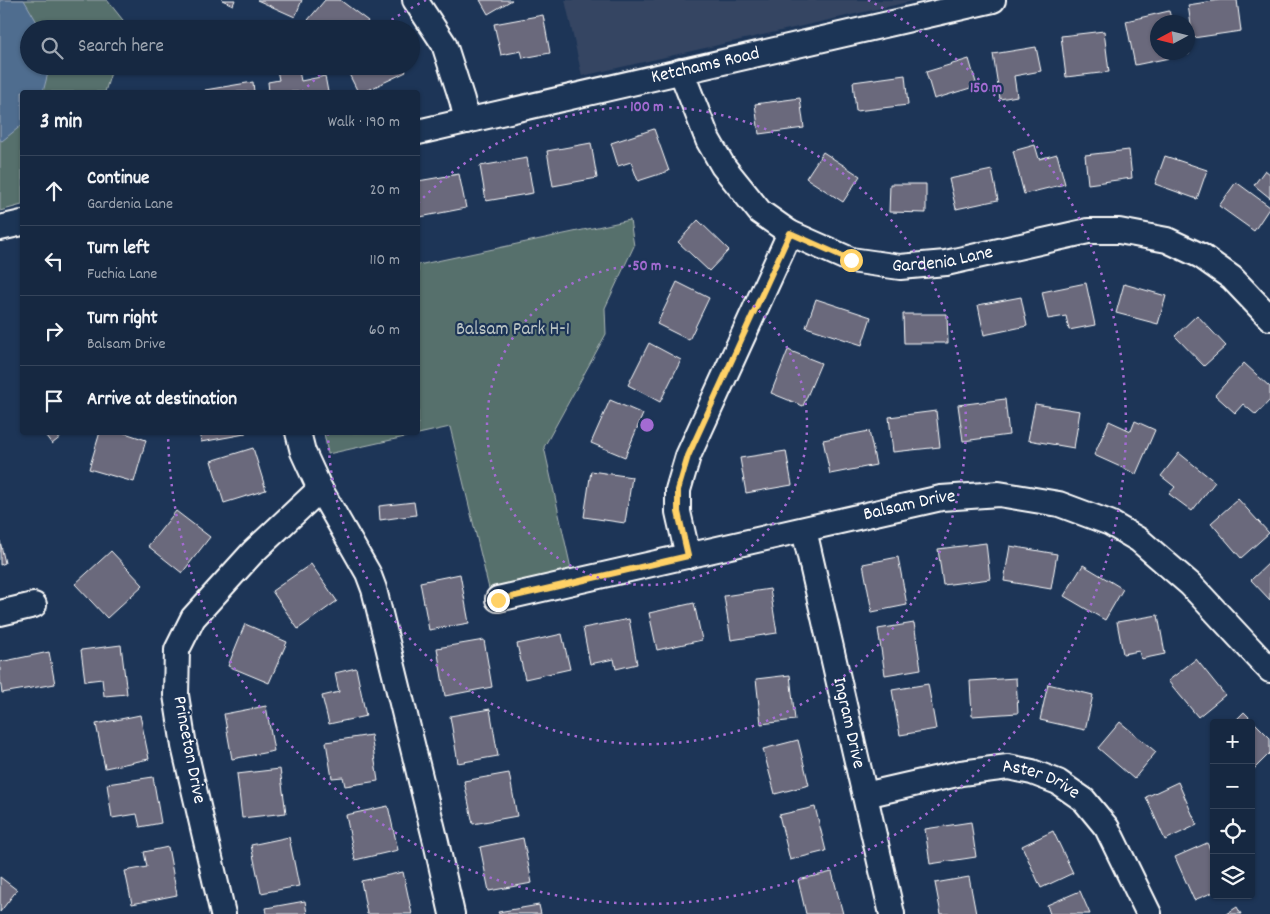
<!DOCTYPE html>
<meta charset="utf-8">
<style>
:root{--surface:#162841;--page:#23344c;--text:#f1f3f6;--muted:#9ea6b1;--line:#35445a}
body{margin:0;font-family:Dekko,sans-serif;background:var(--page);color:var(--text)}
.controls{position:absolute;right:15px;bottom:15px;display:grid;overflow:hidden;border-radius:5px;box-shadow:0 1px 4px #0004}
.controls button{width:45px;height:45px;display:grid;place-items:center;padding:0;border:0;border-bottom:1px solid var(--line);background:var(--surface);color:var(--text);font:25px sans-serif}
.compass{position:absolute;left:1150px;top:15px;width:45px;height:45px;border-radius:50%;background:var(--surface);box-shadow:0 1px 4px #0004;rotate:263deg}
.stop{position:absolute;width:15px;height:15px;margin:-11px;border:4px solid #ffd166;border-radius:50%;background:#fff}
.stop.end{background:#ffd166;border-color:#fff;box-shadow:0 1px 5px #0008}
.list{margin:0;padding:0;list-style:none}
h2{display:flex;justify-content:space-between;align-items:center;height:65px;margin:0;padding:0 20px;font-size:21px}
h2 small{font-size:16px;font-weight:400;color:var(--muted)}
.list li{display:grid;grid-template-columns:32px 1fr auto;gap:15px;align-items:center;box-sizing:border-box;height:70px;padding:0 20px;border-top:1px solid var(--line)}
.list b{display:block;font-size:19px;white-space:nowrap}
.list p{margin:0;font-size:16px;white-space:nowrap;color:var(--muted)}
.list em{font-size:16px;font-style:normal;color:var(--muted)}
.icon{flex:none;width:28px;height:28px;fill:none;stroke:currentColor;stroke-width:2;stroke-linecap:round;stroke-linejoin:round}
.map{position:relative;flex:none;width:1270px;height:914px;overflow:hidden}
.search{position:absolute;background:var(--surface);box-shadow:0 1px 4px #0004;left:20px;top:20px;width:400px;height:55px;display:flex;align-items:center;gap:12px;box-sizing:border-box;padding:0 18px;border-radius:28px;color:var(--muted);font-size:19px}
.panel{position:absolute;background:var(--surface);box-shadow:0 1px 4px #0004;left:20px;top:90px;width:400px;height:345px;border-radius:5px}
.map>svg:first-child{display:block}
.built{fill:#344562}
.green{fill:#576f6c;stroke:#abb7b6}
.water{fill:#506d8f;stroke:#96a7bc}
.building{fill:#6a697c;stroke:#fff}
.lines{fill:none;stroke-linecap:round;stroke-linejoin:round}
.street-casing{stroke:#fff;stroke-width:28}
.street{stroke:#1d3557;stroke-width:24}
.route{stroke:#ffd166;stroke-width:6}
.ring{fill:none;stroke:#a36bd2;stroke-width:2.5;stroke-dasharray:2.5 5}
.labels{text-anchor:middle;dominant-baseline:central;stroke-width:4.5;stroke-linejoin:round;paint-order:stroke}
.street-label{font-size:19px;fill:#fff;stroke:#1d3557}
.park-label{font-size:19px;fill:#bcc5c4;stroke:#1d3557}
.centre{fill:#a36bd2;stroke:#1d3557;stroke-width:2.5}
.ring-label{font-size:15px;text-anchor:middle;font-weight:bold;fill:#a36bd2;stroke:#1d3557;stroke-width:4.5;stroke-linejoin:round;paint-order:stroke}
</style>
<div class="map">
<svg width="1270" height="914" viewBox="0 0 1270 914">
<rect width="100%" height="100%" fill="#1d3557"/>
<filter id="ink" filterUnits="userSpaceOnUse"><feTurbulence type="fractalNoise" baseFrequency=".02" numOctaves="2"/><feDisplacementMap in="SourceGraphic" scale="10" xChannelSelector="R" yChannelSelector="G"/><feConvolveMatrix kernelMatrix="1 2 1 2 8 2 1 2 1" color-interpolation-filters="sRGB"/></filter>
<g filter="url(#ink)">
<!-- built -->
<path class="built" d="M 565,0 L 917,0 L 582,76 Z"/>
<!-- green -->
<path class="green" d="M 0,0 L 107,0 L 126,24 L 125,29 L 29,29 L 29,66 L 113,66 L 105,92 L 22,92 L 22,205 L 0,211 Z
M 630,220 L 634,246 L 605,308 L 606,334 L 544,447 L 574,582 L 492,601 L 450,427 L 328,454 L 324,433 L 418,432 L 418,265 Z"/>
<!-- water -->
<path class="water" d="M 0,0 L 24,0 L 41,29 L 29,29 L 29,66 L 47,66 L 48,73 L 43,92 L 22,92 L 22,125 L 2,141 L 0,140 Z"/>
<!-- building -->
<path class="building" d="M 222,0 L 235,0 L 233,5 Z
M 257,0 L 302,0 L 295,17 Z
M 325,0 L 340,0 L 368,21 L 362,29 L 319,29 L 308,20 Z
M 480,0 L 512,0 L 488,14 Z
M 1220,0 L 1237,0 L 1241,31 L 1193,38 L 1188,5 Z
M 1169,11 L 1172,22 L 1158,22 L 1158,52 L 1188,52 L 1188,46 L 1189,54 L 1135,65 L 1126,21 Z
M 543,15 L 550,53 L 523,58 L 521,51 L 501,55 L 494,24 Z
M 1104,31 L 1109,72 L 1066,77 L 1061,36 Z
M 1036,47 L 1041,71 L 1014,76 L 1017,96 L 1000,99 L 993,54 Z
M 969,59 L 977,86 L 934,99 L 926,72 Z
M 298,66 L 301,81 L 325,76 L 328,92 L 269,92 L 268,82 L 279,80 L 277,70 Z
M 345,66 L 403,66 L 406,72 L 364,92 L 358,92 Z
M 905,75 L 908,105 L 856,111 L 853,82 Z
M 253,82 L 254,92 L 206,92 L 205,90 Z
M 800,98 L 804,128 L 759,134 L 755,104 Z
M 654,129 L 669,171 L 638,181 L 631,162 L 618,166 L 611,143 Z
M 591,143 L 597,178 L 553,186 L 547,151 Z
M 1035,145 L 1039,159 L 1057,154 L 1065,184 L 1024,194 L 1013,151 Z
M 1129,150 L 1132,178 L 1088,184 L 1085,155 Z
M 823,152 L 860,176 L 843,202 L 806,178 Z
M 1165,156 L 1207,170 L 1197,199 L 1155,184 Z
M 527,158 L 533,193 L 486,201 L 480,166 Z
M 992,170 L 998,200 L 956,209 L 949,179 Z
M 1265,170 L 1270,174 L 1270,198 L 1254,185 Z
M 459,174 L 466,208 L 420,217 L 418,205 L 418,181 Z
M 1236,182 L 1270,207 L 1254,231 L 1219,206 Z
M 890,184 L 926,184 L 926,213 L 889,212 Z
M 698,220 L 729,250 L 709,271 L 678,242 Z
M 677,282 L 709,298 L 689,340 L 657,324 Z
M 1086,283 L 1095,325 L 1069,330 L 1066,316 L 1048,319 L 1042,292 Z
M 1124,284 L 1166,296 L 1158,324 L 1116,313 Z
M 1021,297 L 1027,326 L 984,335 L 978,305 Z
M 816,299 L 871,317 L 862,345 L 806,327 Z
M 903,314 L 947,314 L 948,343 L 904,343 Z
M 1197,315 L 1226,346 L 1204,366 L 1175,336 Z
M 649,343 L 681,360 L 660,402 L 628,385 Z
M 788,350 L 821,363 L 803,406 L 771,393 Z
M 1244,363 L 1270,387 L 1270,400 L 1256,415 L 1243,404 L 1235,413 L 1215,395 Z
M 1005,399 L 1009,435 L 963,441 L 958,405 Z
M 610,400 L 643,414 L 625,457 L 591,443 Z
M 1035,404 L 1080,411 L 1074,448 L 1028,440 Z
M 936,411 L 940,447 L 893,452 L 889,417 Z
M 1109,421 L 1131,431 L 1135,421 L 1155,430 L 1136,474 L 1094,455 Z
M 869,431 L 876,465 L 830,474 L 823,440 Z
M 43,432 L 67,432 L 52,444 Z
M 100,432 L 122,432 L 146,440 L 134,482 L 89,469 Z
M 199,432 L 245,432 L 245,434 L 201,442 Z
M 253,448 L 266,490 L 224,503 L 211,461 Z
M 786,451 L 792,485 L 746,493 L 740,458 Z
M 1179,453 L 1215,482 L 1192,511 L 1169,494 L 1175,487 L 1161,476 Z
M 591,471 L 632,477 L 625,523 L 584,517 Z
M 1238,499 L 1269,533 L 1241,558 L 1211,523 Z
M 414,502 L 416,515 L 380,520 L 379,506 Z
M 176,511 L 210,537 L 182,573 L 148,546 Z
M 0,541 L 5,563 L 0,565 Z
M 986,543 L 990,579 L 943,585 L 938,549 Z
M 1010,546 L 1057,554 L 1051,589 L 1004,581 Z
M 111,551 L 143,585 L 107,618 L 75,584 Z
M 898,557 L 907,605 L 872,612 L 863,564 Z
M 1270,562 L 1270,600 L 1251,580 Z
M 311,564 L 337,601 L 298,629 L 272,591 Z
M 1083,565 L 1123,589 L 1105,620 L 1064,596 Z
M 460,574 L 469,623 L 429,630 L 420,582 Z
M 770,589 L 777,633 L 731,640 L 724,596 Z
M 694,603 L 702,640 L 657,650 L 649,613 Z
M 1158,615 L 1165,654 L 1141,659 L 1139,651 L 1123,654 L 1117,622 Z
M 629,619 L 637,664 L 616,669 L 614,659 L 590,664 L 583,628 Z
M 914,623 L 921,669 L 885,675 L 878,629 Z
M 245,624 L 287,642 L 269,683 L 228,666 Z
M 562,634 L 570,669 L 525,679 L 517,644 Z
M 484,640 L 492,687 L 445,696 L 437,648 Z
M 121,645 L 127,694 L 104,696 L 102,679 L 85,681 L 81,650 Z
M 49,652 L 55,684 L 2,693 L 0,680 L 0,662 Z
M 1196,659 L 1225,695 L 1198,717 L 1168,681 Z
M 356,668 L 366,716 L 329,724 L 322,696 L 339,692 L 335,673 Z
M 790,675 L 795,720 L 761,724 L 756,679 Z
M 1016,678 L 1018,713 L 972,716 L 970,681 Z
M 928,684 L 936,729 L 900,735 L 892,690 Z
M 1048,684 L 1093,695 L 1085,730 L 1040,720 Z
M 266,706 L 274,751 L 232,759 L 224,714 Z
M 490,709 L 498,756 L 458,763 L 450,716 Z
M 1244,712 L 1270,738 L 1270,753 L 1252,771 L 1251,723 L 1233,723 Z
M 140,715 L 149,759 L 105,768 L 96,724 Z
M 1120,722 L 1156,752 L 1134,779 L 1098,748 Z
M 371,735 L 378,781 L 345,786 L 343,777 L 332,778 L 326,742 Z
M 798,740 L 809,785 L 775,794 L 763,749 Z
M 280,769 L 286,813 L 242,818 L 237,774 Z
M 509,773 L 517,816 L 473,824 L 464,781 Z
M 153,777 L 161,823 L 140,827 L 137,814 L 112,818 L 107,784 Z
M 1178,782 L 1197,825 L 1165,840 L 1146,797 Z
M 388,806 L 398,850 L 355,860 L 346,815 Z
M 815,807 L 826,851 L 790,860 L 779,815 Z
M 971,822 L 976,857 L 930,864 L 925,829 Z
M 1053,831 L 1073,873 L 1041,888 L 1022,846 Z
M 289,837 L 299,886 L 261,893 L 251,845 Z
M 523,838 L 532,883 L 489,891 L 480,847 Z
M 1207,843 L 1214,857 L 1214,892 L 1194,900 L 1175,857 Z
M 168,847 L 177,895 L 132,904 L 125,871 L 147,867 L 144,852 Z
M 403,872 L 412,914 L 367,914 L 361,881 Z
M 832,872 L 843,914 L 806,914 L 798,880 Z
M 0,877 L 17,890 L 0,912 Z
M 969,877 L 976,914 L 941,914 L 935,883 Z
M 1080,891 L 1090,914 L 1050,914 L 1047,905 Z
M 305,901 L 307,914 L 267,914 L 266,908 Z
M 539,905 L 541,914 L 499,914 L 498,912 Z
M 1237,907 L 1241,914 L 1226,914 Z"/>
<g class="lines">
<!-- street casing -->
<g class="street-casing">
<g id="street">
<path d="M 415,0 L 444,44 L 462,100 L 467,121"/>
<path id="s1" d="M 681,71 L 708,140 L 723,166 L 760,212 L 790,233 L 851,260 L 900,267 L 946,263 L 1088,231 L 1119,231 L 1167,240 L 1201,256 L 1232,278 L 1270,318"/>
<path id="s2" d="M 418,132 L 993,0"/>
<path d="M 0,228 L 22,223"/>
<path d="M 298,432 L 303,452 L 320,489 L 368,573 L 374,589 L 436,842 L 452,914"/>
<path id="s3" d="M 804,530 L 892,914"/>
<path d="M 688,556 L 678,512 L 678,490 L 688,456 L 790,233"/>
<path id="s4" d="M 498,599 L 941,498 L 999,494 L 1059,504 L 1110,523 L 1139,540 L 1191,585 L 1270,670"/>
<path d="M 0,613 L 34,605"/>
<path id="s5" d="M 865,795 L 961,773 L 1008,767 L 1032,772 L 1058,782 L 1084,800 L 1107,828 L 1149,914"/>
<path d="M 223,914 L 184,746 L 176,695 L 177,650 L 193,618 L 253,552 L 320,489"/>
</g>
</g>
<!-- street -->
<use href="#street" class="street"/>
</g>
</g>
<g class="lines" filter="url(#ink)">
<!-- route -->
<path class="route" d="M 498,600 L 688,556 L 678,512 L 678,490 L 688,456 L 790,233 L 851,260"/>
</g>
<!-- distance rings -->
<g class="ring">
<circle cx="647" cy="425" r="160"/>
<path d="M418 203A319 319 0 1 1 328 433"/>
<path d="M302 92A479 479 0 0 1 330 66M379 28A479 479 0 0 1 426 0M868 0A479 479 0 1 1 168 433"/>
</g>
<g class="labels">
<!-- street labels -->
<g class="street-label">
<text stroke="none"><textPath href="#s2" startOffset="295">Ketchams Road</textPath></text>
<text stroke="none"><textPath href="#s1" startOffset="359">Gardenia Lane</textPath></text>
<text stroke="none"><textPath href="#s4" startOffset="422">Balsam Drive</textPath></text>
<text stroke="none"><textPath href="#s3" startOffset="198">Ingram Drive</textPath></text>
<text transform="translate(188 750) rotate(79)">Princeton Drive</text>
<text stroke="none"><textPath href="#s5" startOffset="181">Aster Drive</textPath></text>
</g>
<!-- park labels -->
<g class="park-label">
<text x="513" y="330">Balsam Park H-1</text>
</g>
</g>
<circle cx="647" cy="425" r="8" class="centre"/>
<g class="ring-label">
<text x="986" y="92">150 m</text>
<text x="647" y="111">100 m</text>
<text x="647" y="270">50 m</text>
</g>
</svg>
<div class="controls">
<button>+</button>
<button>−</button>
<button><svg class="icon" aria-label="locate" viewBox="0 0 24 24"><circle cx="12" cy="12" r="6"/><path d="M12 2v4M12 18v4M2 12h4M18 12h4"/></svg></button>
<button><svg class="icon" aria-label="layers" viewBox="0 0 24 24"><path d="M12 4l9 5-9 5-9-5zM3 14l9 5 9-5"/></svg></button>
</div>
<svg class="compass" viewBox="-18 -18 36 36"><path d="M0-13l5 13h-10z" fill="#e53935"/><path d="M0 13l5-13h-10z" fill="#9ea6b1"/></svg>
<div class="stop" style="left:851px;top:260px"></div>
<div class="stop end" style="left:498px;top:600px"></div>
<div class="search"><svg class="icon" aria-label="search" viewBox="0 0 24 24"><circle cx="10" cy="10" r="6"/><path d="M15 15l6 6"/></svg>Search here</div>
<section class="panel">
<h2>3 min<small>Walk · 190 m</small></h2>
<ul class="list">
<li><svg class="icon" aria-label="ahead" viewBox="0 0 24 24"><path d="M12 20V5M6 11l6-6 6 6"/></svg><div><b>Continue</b><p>Gardenia Lane</p></div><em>20 m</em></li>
<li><svg class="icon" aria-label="left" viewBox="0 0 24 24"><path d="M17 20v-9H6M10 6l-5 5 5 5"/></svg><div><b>Turn left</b><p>Fuchia Lane</p></div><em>110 m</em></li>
<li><svg class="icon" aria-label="right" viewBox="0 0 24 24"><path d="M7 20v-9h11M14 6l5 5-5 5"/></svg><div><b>Turn right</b><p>Balsam Drive</p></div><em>60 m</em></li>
<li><svg class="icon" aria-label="arrive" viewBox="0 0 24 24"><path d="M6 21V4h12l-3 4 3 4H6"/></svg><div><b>Arrive at destination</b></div></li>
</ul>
</section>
</div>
